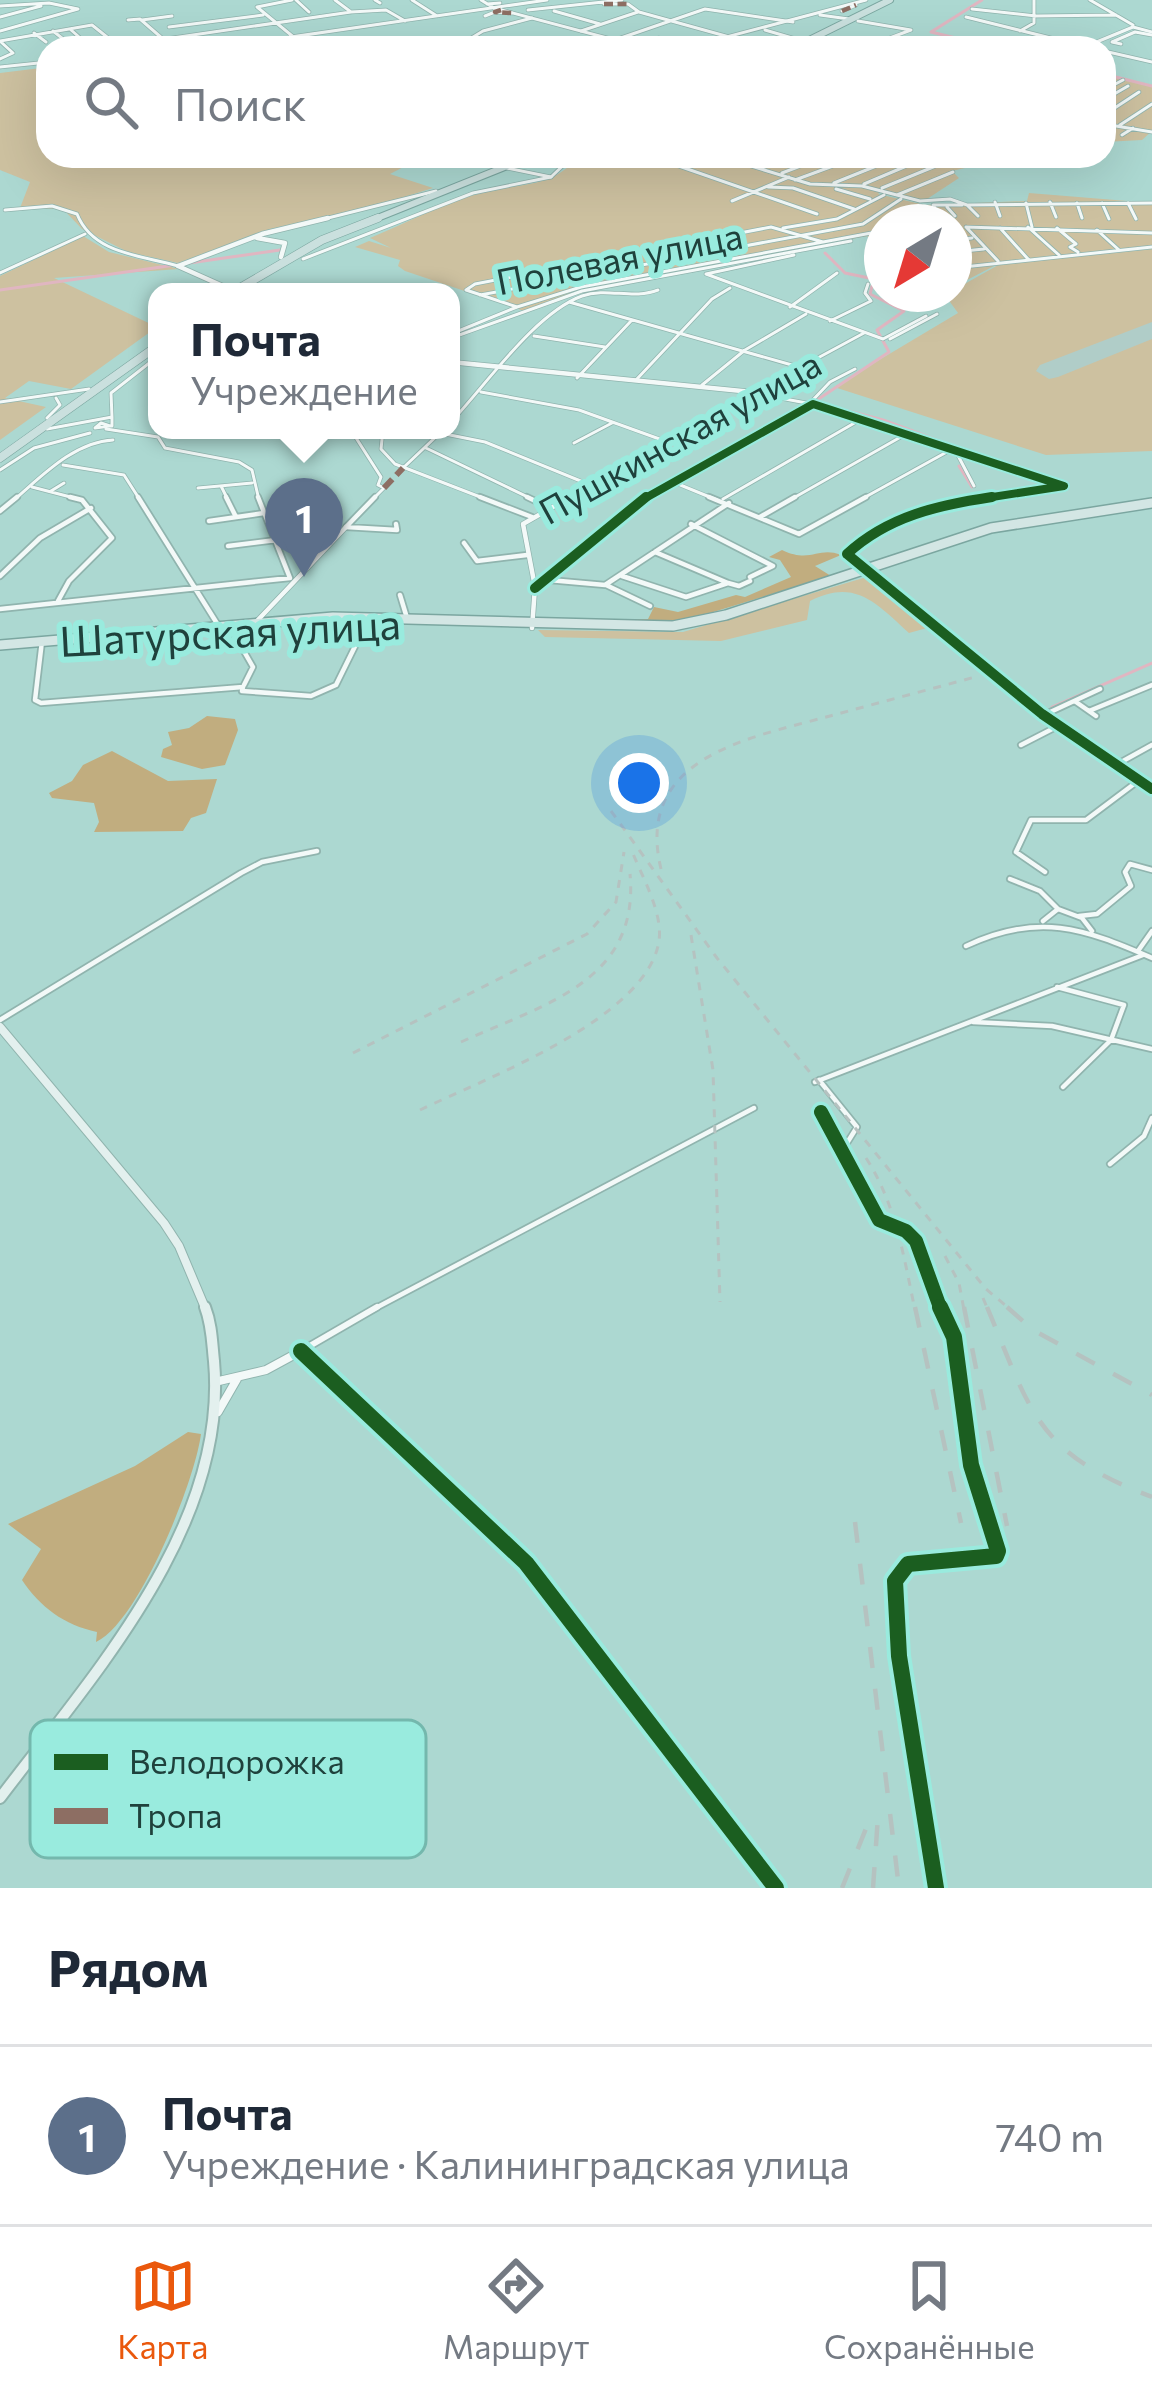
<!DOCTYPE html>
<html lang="ru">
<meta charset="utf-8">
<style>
:root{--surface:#fff;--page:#f6f6f7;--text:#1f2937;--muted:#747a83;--line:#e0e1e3;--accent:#ea580c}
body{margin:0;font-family:Commissioner,sans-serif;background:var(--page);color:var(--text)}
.compass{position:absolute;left:864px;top:204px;width:108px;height:108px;border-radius:50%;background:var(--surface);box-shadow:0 12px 48px #0002;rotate:218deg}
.you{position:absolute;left:639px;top:783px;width:42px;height:42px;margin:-30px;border:9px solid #fff;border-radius:50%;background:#1a73e8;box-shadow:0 0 0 18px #1a73e833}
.badge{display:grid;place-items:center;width:78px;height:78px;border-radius:50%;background:var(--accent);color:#fff;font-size:39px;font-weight:700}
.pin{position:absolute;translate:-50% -99px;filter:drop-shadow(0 3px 6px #0008)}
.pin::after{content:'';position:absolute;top:63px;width:42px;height:36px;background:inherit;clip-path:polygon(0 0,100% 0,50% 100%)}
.popup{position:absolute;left:148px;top:283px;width:312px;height:156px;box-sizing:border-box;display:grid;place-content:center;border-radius:24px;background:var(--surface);filter:drop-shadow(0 3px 9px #0005);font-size:39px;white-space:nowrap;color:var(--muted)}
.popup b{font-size:45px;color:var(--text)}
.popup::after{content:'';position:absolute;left:50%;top:100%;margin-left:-24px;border:24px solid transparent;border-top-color:var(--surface)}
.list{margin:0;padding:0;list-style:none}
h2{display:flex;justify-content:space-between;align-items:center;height:156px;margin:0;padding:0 48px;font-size:51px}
h2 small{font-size:39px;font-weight:400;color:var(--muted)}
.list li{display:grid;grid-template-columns:78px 1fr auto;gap:36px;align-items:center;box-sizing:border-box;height:180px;padding:0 48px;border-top:3px solid var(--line)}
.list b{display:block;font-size:45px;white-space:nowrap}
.list p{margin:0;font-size:39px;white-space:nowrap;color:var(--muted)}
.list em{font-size:39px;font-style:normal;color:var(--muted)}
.icon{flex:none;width:66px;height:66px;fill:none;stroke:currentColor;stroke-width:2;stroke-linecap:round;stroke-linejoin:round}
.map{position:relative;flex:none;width:1152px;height:1888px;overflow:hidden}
.search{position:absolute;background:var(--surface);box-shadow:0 12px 48px #0002;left:36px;right:36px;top:36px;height:132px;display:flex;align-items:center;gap:30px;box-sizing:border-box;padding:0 42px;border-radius:36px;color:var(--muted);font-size:45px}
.sheet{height:336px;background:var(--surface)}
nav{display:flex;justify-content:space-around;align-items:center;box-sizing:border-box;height:168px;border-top:3px solid var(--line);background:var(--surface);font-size:33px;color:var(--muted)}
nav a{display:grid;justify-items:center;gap:6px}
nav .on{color:var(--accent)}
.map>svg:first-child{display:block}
.green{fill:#cdc1a0}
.forest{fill:#c1ad7f}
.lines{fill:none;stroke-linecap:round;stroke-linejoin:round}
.stream{stroke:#e0b6c1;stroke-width:3}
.runway{fill:#b0cdc8;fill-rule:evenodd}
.minor-far2-casing{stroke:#90b4ae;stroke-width:4.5}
.minor-far1-casing{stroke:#90b4ae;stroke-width:8}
.minor-casing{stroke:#90b4ae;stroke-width:9}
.tertiary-far2-casing{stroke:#90b4ae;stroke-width:4.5}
.tertiary-far1-casing{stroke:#90b4ae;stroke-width:6}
.tertiary-casing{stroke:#90b4ae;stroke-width:10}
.secondary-far1-casing{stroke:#90b4ae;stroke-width:10}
.secondary-casing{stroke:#90b4ae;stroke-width:14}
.primary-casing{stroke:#7ba6a0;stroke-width:12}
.trunk-far1-casing{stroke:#7ba6a0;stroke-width:8}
.trunk-casing{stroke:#7ba6a0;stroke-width:9}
.minor-far2{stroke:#f3f9f8;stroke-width:3}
.minor-far1{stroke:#f3f9f8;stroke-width:4.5}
.minor{stroke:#f3f9f8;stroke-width:6}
.tertiary-far2{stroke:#f3f9f8;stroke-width:3}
.tertiary-far1{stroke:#f3f9f8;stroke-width:4.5}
.tertiary{stroke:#f3f9f8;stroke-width:8}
.secondary-far1{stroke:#e3f0ee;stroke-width:8}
.secondary{stroke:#e3f0ee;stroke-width:10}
.primary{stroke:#d3e6e4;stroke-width:9}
.trunk-far1{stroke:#cae0de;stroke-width:6}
.trunk{stroke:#cae0de;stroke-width:8}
.rail-far1{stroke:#b5c2c0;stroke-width:3;stroke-dasharray:8 8;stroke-linecap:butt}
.rail{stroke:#b5c2c0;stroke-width:4.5;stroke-dasharray:21 21;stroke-linecap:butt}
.quiet-far1{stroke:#8d6e63;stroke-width:4.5;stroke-dasharray:9 4.5;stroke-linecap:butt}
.quiet{stroke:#8d6e63;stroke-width:6;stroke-dasharray:12 6;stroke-linecap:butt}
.cycleway-far3-casing{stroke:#99ebde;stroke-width:12}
.cycleway-far2-casing{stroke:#99ebde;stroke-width:16}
.cycleway-far1-casing{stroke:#99ebde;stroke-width:21}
.cycleway-casing{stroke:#99ebde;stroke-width:24}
.cycleway-far3{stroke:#1b5e20;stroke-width:8}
.cycleway-far2{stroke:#1b5e20;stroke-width:10}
.cycleway-far1{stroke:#1b5e20;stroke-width:14}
.cycleway{stroke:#1b5e20;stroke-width:16}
.labels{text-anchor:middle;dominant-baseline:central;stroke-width:12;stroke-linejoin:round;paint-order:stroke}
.far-street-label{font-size:36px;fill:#1f413c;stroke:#99ebde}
.street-label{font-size:42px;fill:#1f413c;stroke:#99ebde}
.key{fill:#99ebde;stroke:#74b8ad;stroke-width:3}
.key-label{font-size:33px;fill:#1f413c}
</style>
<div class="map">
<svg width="1152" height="1888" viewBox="0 0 1152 1888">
<rect width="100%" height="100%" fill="#acd8d1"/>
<!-- green -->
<path class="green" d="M 41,68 L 48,71 L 48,156 L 288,156 C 313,180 372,145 415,161 L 390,174 L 433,188 L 372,207 L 270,229 L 178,263 L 128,252 L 82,229 L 63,209 L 20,208 L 30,182 L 0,170 L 0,73 Z
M 1104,75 L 1152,87 L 1152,131 L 1142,140 L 1104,142 Z
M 579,156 L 1017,156 L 952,171 L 959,178 L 924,201 L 883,190 L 878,194 L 925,205 L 1027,201 L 1029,193 L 1152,203 L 1152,247 L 996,265 L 967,280 L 954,268 L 954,222 L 882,222 L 882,250 L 867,236 L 592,290 L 524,311 L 405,271 L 398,266 L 400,260 L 355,247 L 369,241 L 391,248 L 370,238 C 407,223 446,201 485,192 C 523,182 551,189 579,156 Z
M 83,236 L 109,252 L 179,269 L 54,278 L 157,327 L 71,389 L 29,381 L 5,398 L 46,407 L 0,440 L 0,276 Z
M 1152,249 L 1152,328 L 1047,370 L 1152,332 L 1152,451 L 1046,455 L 834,387 L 958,313 L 945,295 L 1000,264 Z
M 870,576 L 927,628 L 909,633 C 876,603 855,578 810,601 L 807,620 L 721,641 L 545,637 L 538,630 L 683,632 Z"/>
<!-- forest -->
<path class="forest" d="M 782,550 C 811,564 818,546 841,555 L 815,566 L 831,576 L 674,624 L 622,620 L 648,619 L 654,607 L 678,612 L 736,595 L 745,597 L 791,577 L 780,560 L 769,557 Z
M 207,716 L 235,719 L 238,730 L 225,765 L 202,769 L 161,757 L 163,749 L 172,745 L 168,732 L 189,728 Z
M 112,751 L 168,781 L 217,779 L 206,813 L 191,818 L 183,831 L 94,832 L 99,822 L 94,803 L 52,798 L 49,793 L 72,781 L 83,765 Z
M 188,1432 L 201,1434 C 195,1481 139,1622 96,1642 L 97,1632 C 64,1625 40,1607 22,1580 L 41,1549 L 8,1524 L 135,1466 Z"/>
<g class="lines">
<!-- stream -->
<path class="stream" d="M 982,0 L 931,32 L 997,48
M 1104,74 L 1152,86
M 0,290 L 280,250
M 814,402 L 889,352 L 877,330 L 904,311 L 870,294 L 874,279 L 845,273 L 825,253
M 815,402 L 883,420 L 994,461
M 993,464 L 1008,469
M 959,466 L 972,487
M 1052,707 L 1152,663"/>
<!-- runway -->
<path class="runway" d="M 1152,322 L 1152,339 L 1058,377 L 1049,379 L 1036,371 L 1040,365 Z"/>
<!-- minor-far2 casing -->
<g class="minor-far2-casing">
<path id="minor-far2" d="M 296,0 L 309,12
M 335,0 L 351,12
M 375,0 L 380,3
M 412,0 L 437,16
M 481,0 L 494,8
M 1090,0 L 1133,25
M 487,4 L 500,3
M 604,4 L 628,4 L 639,12 L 769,48
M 0,6 L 49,3 L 78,9
M 257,7 L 302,44 L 276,48
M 257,7 L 292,0
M 972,9 L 1036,16 L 1116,15
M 501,10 L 495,12 L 512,13
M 528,10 L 622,0
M 554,11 L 600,24
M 842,11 L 856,5
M 485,16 L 495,12
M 0,17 L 41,6
M 966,17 L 1091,48
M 128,20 L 140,19 L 163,39
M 142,20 L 172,16
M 169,27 L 263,15
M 70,29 L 88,45
M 765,30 L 799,40
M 0,31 L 78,9
M 53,31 L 72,46
M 581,31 L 638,12
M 1020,31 L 1034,23 L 1034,0
M 34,33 L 46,42
M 615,40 L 705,9 L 793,22
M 0,41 L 92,25 L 112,41
M 1121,44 L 1112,42 L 1135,32 L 1152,35
M 157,46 L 145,42 L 351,12 L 386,10 L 405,21
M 819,46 L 827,48
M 641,47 L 645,45 L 641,42 L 659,38
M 215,48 L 547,0
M 455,48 L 483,31 L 532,18
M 613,48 L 631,44
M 885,48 L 900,48
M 957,48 L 963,45
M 1104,51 L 1152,62
M 0,59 L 13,53 L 1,42
M 0,67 L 48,62
M 1104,90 L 1123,80
M 1104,100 L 1128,86
M 1104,115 L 1139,92
M 1104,124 L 1152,132
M 1120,125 L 1152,104
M 1122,135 L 1133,128
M 650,156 L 817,214
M 718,156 L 810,184 L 862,186 L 920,201 L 950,199 L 967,205
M 762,168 L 795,156
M 782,173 L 827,156
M 795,180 L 860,156
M 834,183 L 901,156
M 864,184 L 930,156
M 768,187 L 793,188 L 854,209
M 882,188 L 960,156
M 836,189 L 870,199
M 897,195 L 953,172
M 732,201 L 789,177
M 995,202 L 1000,216
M 1050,202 L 1056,217
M 1026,203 L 1032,227
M 1077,203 L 1082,218
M 1102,203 L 1109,219
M 1128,203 L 1136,219
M 933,205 L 962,205
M 947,207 L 955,216
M 5,210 L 52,206 L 77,214 C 93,254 140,255 178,266
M 978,216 L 967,205 L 1152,203
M 897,222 L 921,206
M 932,222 L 921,210 L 935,208
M 966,227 L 1152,233
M 966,227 L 998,261
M 1028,227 L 1059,255
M 783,228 L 837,219 L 884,195
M 1000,228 L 1028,259
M 1057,228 L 1076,244 L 1070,247 L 1078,252
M 1097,230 L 1119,250
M 954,240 L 972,238
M 823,242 L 882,231
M 954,252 L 984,249
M 303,259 L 473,193 L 551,177
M 954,268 L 1152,247
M 0,273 L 85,234
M 706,274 L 883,339 L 926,316
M 706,274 L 794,255
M 466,290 L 475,284 L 771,227 L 823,242 L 581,287 L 517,307
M 480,295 L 863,224 L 901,199
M 569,302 L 799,367
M 790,307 L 837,273
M 830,321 L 871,301 L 865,293 L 868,284
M 451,334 L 517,307 L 466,290
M 534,336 L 605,347
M 451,338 L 582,291 L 851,241
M 890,339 L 937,314
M 577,378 L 631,321
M 636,380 L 712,299 L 730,288
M 702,385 L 745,350 L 806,314
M 481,392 L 579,410 L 665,441
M 753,393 L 864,333
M 753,393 L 812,404
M 0,402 L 89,389
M 809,404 L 830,382 L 855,369
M 112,417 L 111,393 L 157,357
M 47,418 L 60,405 L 56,398
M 451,422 C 486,385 535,313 582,296 C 607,287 633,300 658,290
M 101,423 L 110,426 L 95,428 Z
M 47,429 L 112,417 L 112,426
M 106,429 L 158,437 L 165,448 L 239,462 L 252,470 L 259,500
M 351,430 L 381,477 L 378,485 L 384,488 L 372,500
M 383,430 L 381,449 L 395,464 L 488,500
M 440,433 L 485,442 L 588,484
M 574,443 L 612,423
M 426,448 L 534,500
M 63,465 L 124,475 L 140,500
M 403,468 L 443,430
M 0,470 L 34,448 L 90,433
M 673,482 L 717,500
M 221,486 L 228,500
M 32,487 L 82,500
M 198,488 L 252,483
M 51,491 L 64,483
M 723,499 L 863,418
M 14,500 C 42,476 74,442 113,440
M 642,500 L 813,404 L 1064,485 L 971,500
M 790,500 L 906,434
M 860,500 L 954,448 L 974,486"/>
</g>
<!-- minor-far1 casing -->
<g class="minor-far1-casing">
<path id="minor-far1" d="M 138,497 L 218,625
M 226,497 L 236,517
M 375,497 L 346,527 L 397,530 L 396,524
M 480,497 L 532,517
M 527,497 L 548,507
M 709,497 L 799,534 L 866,497
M 0,511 L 17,497
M 760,517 L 795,497
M 209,521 L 264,513
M 691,524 L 773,566 L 750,577
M 464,543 L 477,561 L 527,555
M 228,546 L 276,540
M 655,552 L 728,583 L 739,586 L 750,581
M 866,567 L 846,551 L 927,507 L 989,497
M 0,576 L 40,538 L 91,508
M 622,576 L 686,597 L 728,583
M 878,576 L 1042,714 L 1152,789
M 549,580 L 605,585 L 729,503
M 606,585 L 650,606
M 535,588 L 646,497
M 400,595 L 407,618
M 58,601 L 69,581 L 112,538 L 82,500 L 70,497
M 0,609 L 290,578 L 258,497
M 230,627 L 253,667 L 244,685
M 42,641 L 35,700 L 41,703 L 243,687 L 242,691 L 311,696 L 336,685 L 367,622
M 1076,702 L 1096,716
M 1089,711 L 1152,685
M 1046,714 L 1100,689
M 1021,745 L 1058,726
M 1114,766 L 1152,745
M 1045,872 L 1016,852 L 1031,820 L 1086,820 L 1138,781
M 1010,879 L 1040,891 L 1058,909 L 1043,921
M 1058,909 L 1082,918 L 1092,931
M 1079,916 L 1097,914 L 1131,886 L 1125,872 L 1130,864 L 1152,870
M 966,946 C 1038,912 1083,928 1152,958
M 1138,951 L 1152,931
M 1057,987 L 1124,1005 L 1111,1040 L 1063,1087
M 0,1020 L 241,873 L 262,862 L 317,851
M 973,1022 L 1052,1026 L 1152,1049
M 819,1080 L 857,1127 L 842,1151
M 815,1082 L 1143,955
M 821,1112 L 879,1220 L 906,1231 L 916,1241 L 941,1310
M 1110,1164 L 1144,1136 L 1152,1118
M 372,1310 L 754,1108"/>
</g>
<!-- minor casing -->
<g class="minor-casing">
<path id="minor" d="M 301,1351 L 377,1307
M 936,1888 L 899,1656 L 895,1581 L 908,1564 L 996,1556 L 998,1551 L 971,1465 L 954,1337 L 940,1307"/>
</g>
<!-- tertiary-far2 casing -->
<g class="tertiary-far2-casing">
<path id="tertiary-far2" d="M 494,8 L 645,48
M 820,15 L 849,19
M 858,21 L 911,30 L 863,48
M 685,48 L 866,0
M 1082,48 L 1133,27 L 1152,32
M 510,161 L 519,156
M 507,168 L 551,177 L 573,156
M 316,221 L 436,191"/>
</g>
<!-- tertiary-far1 casing -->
<g class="tertiary-far1-casing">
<path id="tertiary-far1" d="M 257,238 L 285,243 L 281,257
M 178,266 L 262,234 L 328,218
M 178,266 L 225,287
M 451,362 L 752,392
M 256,622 L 346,527
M 532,628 L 535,587 L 523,524 L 753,393"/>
</g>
<!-- tertiary casing -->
<g class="tertiary-casing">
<path id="tertiary" d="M 219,1381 L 266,1370 L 301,1351 L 526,1563 L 776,1888
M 218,1412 L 237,1379"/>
</g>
<!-- secondary-far1 casing -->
<g class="secondary-far1-casing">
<path id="secondary-far1" d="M 0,1027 L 164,1223 L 179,1246 L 206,1310"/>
</g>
<!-- secondary casing -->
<g class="secondary-casing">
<path id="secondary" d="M 0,1798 C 93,1675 229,1526 214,1361 C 212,1343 212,1325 205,1307"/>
</g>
<!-- primary casing -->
<g class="primary-casing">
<path id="primary" d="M 0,645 L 333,617 L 673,626 L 726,615 L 991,528 L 1152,503"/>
</g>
<!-- trunk-far1 casing -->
<g class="trunk-far1-casing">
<path id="trunk-far1" d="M 793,48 L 890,0
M 370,221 L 532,156"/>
</g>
<!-- trunk casing -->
<g class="trunk-casing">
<path id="trunk" d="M 233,292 L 322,240 L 378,218
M 0,458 L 157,346"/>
</g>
<!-- minor-far2 -->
<use href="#minor-far2" class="minor-far2"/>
<!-- minor-far1 -->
<use href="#minor-far1" class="minor-far1"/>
<!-- minor -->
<use href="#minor" class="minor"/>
<!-- tertiary-far2 -->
<use href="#tertiary-far2" class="tertiary-far2"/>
<!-- tertiary-far1 -->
<use href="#tertiary-far1" class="tertiary-far1"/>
<!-- tertiary -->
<use href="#tertiary" class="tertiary"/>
<!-- secondary-far1 -->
<use href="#secondary-far1" class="secondary-far1"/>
<!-- secondary -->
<use href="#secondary" class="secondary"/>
<!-- primary -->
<use href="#primary" class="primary"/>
<!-- trunk-far1 -->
<use href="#trunk-far1" class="trunk-far1"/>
<!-- trunk -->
<use href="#trunk" class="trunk"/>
<!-- rail-far1 -->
<path class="rail-far1" d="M 611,811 L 717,958 L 986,1289 L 1011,1310
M 661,869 C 634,757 749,738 830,716 C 878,703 927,690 975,677
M 691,935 L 713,1070 L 720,1302
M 461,1042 C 542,1005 640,982 630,874
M 353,1053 L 587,934 L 616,902 L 624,852
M 420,1110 C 484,1079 647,1019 659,941 C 663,912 642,877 632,851
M 866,1158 C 896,1204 904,1258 915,1310
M 945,1256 L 959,1283 L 964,1310
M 983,1298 L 988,1310"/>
<!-- rail -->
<path class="rail" d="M 915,1307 L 961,1523
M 964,1307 L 1007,1526
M 987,1307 C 1031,1412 1036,1453 1152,1497
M 1007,1307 L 1033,1330 L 1152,1395
M 855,1522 L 899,1888
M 842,1888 L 869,1821
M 873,1888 L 878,1816"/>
<!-- quiet-far1 -->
<path class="quiet-far1" d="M 604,4 L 628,4
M 501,10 L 495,12 L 512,13
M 842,11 L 856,5"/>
<!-- quiet -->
<path class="quiet" d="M 384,488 L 403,468"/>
<!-- cycleway-far3 casing -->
<g class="cycleway-far3-casing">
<path id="cycleway-far3" d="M 642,500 L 813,404 L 1064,486 L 973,500"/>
</g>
<!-- cycleway-far2 casing -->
<g class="cycleway-far2-casing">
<path id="cycleway-far2" d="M 992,497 C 939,505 888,516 847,554 L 1042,714 L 1152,789
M 535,588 L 646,497"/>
</g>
<!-- cycleway-far1 casing -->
<g class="cycleway-far1-casing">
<path id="cycleway-far1" d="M 821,1112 L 879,1220 L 906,1231 L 916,1241 L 941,1310"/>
</g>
<!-- cycleway casing -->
<g class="cycleway-casing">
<path id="cycleway" d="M 301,1351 L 526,1563 L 776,1888
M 936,1888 L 899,1656 L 895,1581 L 908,1564 L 996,1556 L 998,1551 L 971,1465 L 954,1337 L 940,1307"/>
</g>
<!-- cycleway-far3 -->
<use href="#cycleway-far3" class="cycleway-far3"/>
<!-- cycleway-far2 -->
<use href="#cycleway-far2" class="cycleway-far2"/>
<!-- cycleway-far1 -->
<use href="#cycleway-far1" class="cycleway-far1"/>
<!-- cycleway -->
<use href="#cycleway" class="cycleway"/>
</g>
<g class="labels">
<!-- far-street labels -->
<g class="far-street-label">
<text transform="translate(619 257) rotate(-11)">Полевая улица</text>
<text transform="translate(679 436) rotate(-29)">Пушкинская улица</text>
</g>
<!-- street labels -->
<g class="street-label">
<text transform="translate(230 631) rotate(-3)">Шатурская улица</text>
</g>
</g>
<!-- legend -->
<rect x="30" y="1720" width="396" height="138" rx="18" class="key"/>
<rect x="54" y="1754" width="54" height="16" fill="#1b5e20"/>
<rect x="54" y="1808" width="54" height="16" fill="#8d6e63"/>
<g class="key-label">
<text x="129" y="1774">Велодорожка</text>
<text x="129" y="1828">Тропа</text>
</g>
</svg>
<svg class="compass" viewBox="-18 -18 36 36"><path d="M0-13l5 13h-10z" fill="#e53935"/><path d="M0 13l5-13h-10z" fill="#747a83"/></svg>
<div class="you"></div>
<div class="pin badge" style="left:304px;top:577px;background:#5c6f8a">1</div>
<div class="popup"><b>Почта</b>Учреждение</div>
<div class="search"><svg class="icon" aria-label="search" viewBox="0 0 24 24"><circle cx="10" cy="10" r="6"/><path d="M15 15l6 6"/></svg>Поиск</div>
</div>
<section class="sheet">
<h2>Рядом<small></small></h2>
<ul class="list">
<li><span class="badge" style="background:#5c6f8a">1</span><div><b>Почта</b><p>Учреждение · Калининградская улица</p></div><em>740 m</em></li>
</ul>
</section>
<nav>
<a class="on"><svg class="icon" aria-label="map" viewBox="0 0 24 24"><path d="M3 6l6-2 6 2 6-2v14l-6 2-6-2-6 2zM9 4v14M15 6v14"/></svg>Карта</a>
<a><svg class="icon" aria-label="directions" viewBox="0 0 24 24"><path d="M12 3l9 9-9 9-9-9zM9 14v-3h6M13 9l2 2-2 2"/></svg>Маршрут</a>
<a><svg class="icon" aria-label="saved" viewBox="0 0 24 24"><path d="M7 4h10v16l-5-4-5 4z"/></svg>Сохранённые</a>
</nav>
